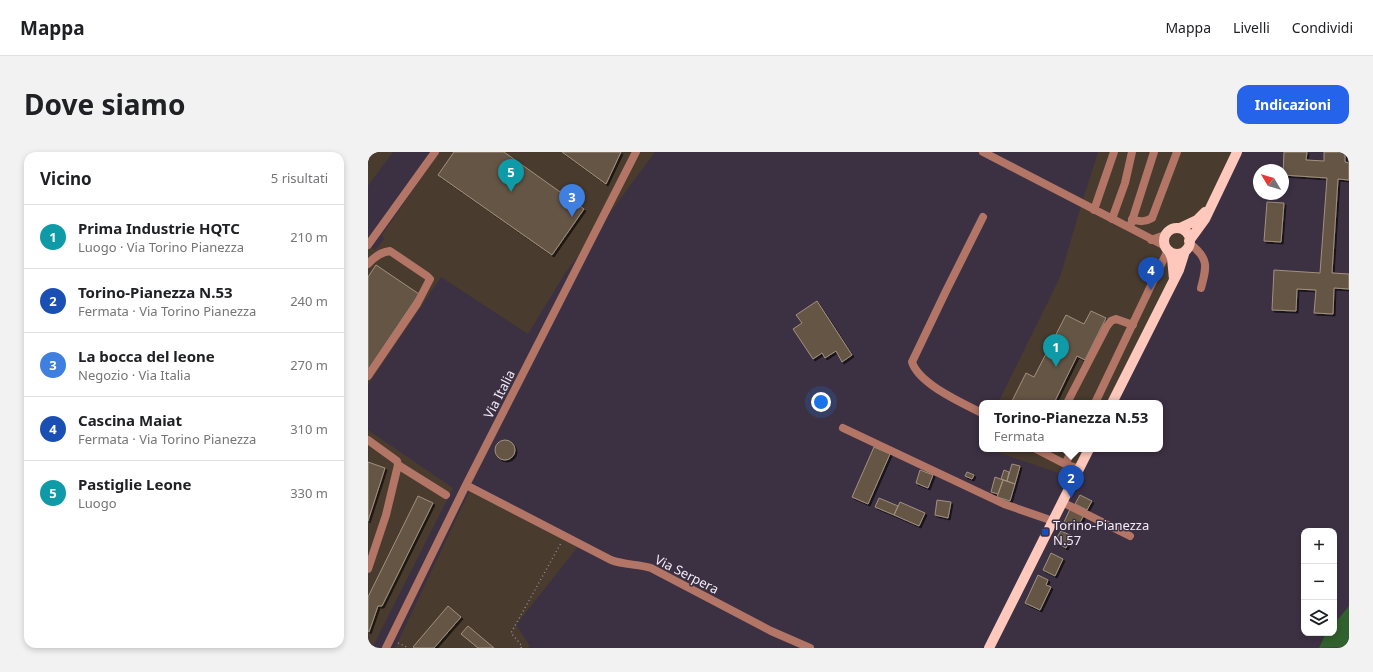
<!DOCTYPE html>
<html lang="it">
<meta charset="utf-8">
<style>
:root{--surface:#fff;--page:#f2f2f2;--text:#202124;--muted:#757577;--line:#e0e0e0;--accent:#2563eb}
body{margin:0;font-family:"Noto Sans",sans-serif;background:var(--page);color:var(--text)}
.controls{position:absolute;right:12px;bottom:12px;display:grid;overflow:hidden;border-radius:8px;box-shadow:0 2px 6px #0003}
.controls button{width:36px;height:36px;display:grid;place-items:center;padding:0;border:0;border-bottom:1px solid var(--line);background:var(--surface);color:var(--text);font:20px sans-serif}
.compass{position:absolute;left:885px;top:12px;width:36px;height:36px;border-radius:50%;background:var(--surface);box-shadow:0 2px 6px #0003;rotate:308deg}
.you{position:absolute;left:453px;top:250px;width:14px;height:14px;margin:-10px;border:3px solid #fff;border-radius:50%;background:#1a73e8;box-shadow:0 0 0 6px #1a73e833}
.badge{display:grid;place-items:center;width:26px;height:26px;border-radius:50%;background:var(--accent);color:#fff;font-size:13px;font-weight:700}
.pin{position:absolute;translate:-50% -33px;filter:drop-shadow(0 1px 2px #0008)}
.pin::after{content:'';position:absolute;top:21px;width:14px;height:12px;background:inherit;clip-path:polygon(0 0,100% 0,50% 100%)}
.popup{position:absolute;left:611px;top:248px;width:184px;height:52px;box-sizing:border-box;display:grid;place-content:center;border-radius:8px;background:var(--surface);filter:drop-shadow(0 1px 3px #0005);font-size:13px;white-space:nowrap;color:var(--muted)}
.popup b{font-size:15px;color:var(--text)}
.popup::after{content:'';position:absolute;left:50%;top:100%;margin-left:-8px;border:8px solid transparent;border-top-color:var(--surface)}
.list{margin:0;padding:0;list-style:none}
h2{display:flex;justify-content:space-between;align-items:center;height:52px;margin:0;padding:0 16px;font-size:17px}
h2 small{font-size:13px;font-weight:400;color:var(--muted)}
.list li{display:grid;grid-template-columns:26px 1fr auto;gap:12px;align-items:center;box-sizing:border-box;height:64px;padding:0 16px;border-top:1px solid var(--line)}
.list b{display:block;font-size:15px;white-space:nowrap}
.list p{margin:0;font-size:13px;white-space:nowrap;color:var(--muted)}
.list em{font-size:13px;font-style:normal;color:var(--muted)}
.icon{flex:none;width:22px;height:22px;fill:none;stroke:currentColor;stroke-width:2;stroke-linecap:round;stroke-linejoin:round}
.map{position:relative;flex:none;width:981px;height:496px;overflow:hidden;border-radius:12px}
header{display:flex;align-items:center;gap:24px;box-sizing:border-box;height:56px;padding:0 20px;background:var(--surface);border-bottom:1px solid var(--line)}
header strong{font-size:19px}
nav{display:flex;gap:22px;margin-inline-start:auto;font-size:14px}
.intro{display:flex;align-items:center;justify-content:space-between;box-sizing:border-box;height:96px;padding:0 24px}
h1{margin:0;font-size:28px}
.button{padding:10px 18px;border-radius:12px;background:var(--accent);color:#fff;font-size:14px;font-weight:700}
main{display:flex;gap:24px;padding:0 24px}
aside{flex:1;background:var(--surface);border-radius:12px;box-shadow:0 2px 6px #0003}
.map>svg:first-child{display:block}
.industrial{fill:#493b2d}
.green{fill:#30612e}
.building{fill:#655544;stroke:#a2917e;filter:url(#shadow)}
.lines{fill:none;stroke-linecap:round;stroke-linejoin:round}
.path{stroke:#968d9c;stroke-width:1.5;stroke-dasharray:1 3;stroke-linecap:butt}
.minor{stroke:#b37565;stroke-width:8}
.major{stroke:#fec9bc;stroke-width:10}
.transit-dot{fill:#1a4fb4;stroke:#3c3143;stroke-width:1.5}
.labels{text-anchor:middle;dominant-baseline:central;stroke-width:3;stroke-linejoin:round;paint-order:stroke}
.street-label{font-size:13px;fill:#f3ecf8;stroke:#3c3143}
.poi-label{font-size:13px;fill:#f3ecf8;stroke:#3c3143;text-anchor:start}
</style>
<header>
<strong>Mappa</strong>
<nav><a>Mappa</a><a>Livelli</a><a>Condividi</a></nav>
</header>
<div class="intro"><h1>Dove siamo</h1><a class="button">Indicazioni</a></div>
<main>
<aside>
<h2>Vicino<small>5 risultati</small></h2>
<ul class="list">
<li><span class="badge" style="background:#0f9aa8">1</span><div><b>Prima Industrie HQTC</b><p>Luogo · Via Torino Pianezza</p></div><em>210 m</em></li>
<li><span class="badge" style="background:#1a4fb4">2</span><div><b>Torino-Pianezza N.53</b><p>Fermata · Via Torino Pianezza</p></div><em>240 m</em></li>
<li><span class="badge" style="background:#3f7fe0">3</span><div><b>La bocca del leone</b><p>Negozio · Via Italia</p></div><em>270 m</em></li>
<li><span class="badge" style="background:#1a4fb4">4</span><div><b>Cascina Maiat</b><p>Fermata · Via Torino Pianezza</p></div><em>310 m</em></li>
<li><span class="badge" style="background:#0f9aa8">5</span><div><b>Pastiglie Leone</b><p>Luogo</p></div><em>330 m</em></li>
</ul>
</aside>
<div class="map">
<svg width="981" height="496" viewBox="0 0 981 496">
<defs>
<filter id="shadow"><feDropShadow dx="2" dy="2" stdDeviation="0" flood-color="#0009"/></filter>
</defs>
<rect width="100%" height="100%" fill="#3c3143"/>
<!-- industrial -->
<path class="industrial" d="M 0,0 L 25,0 L 0,34 Z
M 71,0 L 287,0 L 196,123 L 160,182 L 73,125 L 0,233 L 0,93 L 7,98 L 16,87 L 14,83 Z
M 730,0 L 865,0 L 739,251 L 630,251 L 692,125 L 712,57 Z
M 0,278 L 85,336 L 4,496 L 0,496 Z
M 620,297 L 716,297 L 702,325 Z
M 103,336 L 212,392 L 148,473 L 162,494 L 160,496 L 27,496 Z"/>
<!-- green -->
<path class="green" d="M 981,454 L 981,495 L 951,496 L 958,481 L 966,481 L 966,472 Z"/>
<!-- building -->
<path class="building" d="M 86,0 L 136,0 L 216,57 L 184,103 L 70,23 Z
M 194,0 L 253,0 L 238,32 Z
M 916,0 L 939,0 L 938,8 L 956,9 L 956,0 L 977,0 L 977,10 L 981,11 L 981,28 L 970,27 L 964,121 L 981,122 L 981,137 L 966,136 L 965,162 L 946,161 L 948,138 L 929,137 L 928,159 L 904,158 L 906,118 L 952,121 L 959,26 L 915,23 Z
M 899,50 L 916,51 L 913,90 L 896,89 Z
M 8,113 L 51,142 L 0,218 L 0,125 Z
M 449,149 L 484,203 L 474,210 L 468,199 L 457,206 L 454,201 L 445,207 L 425,177 L 434,171 L 428,163 Z
M 723,159 L 738,166 L 717,208 L 709,204 L 686,251 L 643,251 L 658,221 L 666,225 L 698,163 L 716,172 Z
M127 298a10 10 0 1 1 20 0a10 10 0 1 1-20 0Z
M 506,295 L 522,302 L 500,352 L 484,345 Z
M 0,310 L 17,316 L 0,369 Z
M 644,312 L 652,314 L 647,332 L 639,329 Z
M 552,318 L 565,323 L 560,336 L 548,331 Z
M 636,318 L 641,320 L 639,329 L 633,327 Z
M 599,320 L 606,323 L 604,327 L 597,324 Z
M 627,325 L 635,328 L 630,342 L 623,340 Z
M 635,328 L 647,332 L 642,349 L 629,345 Z
M 712,343 L 724,349 L 719,358 L 707,352 Z
M 50,344 L 65,351 L 14,454 L 10,454 L 1,480 L 0,478 L 0,445 Z
M 511,346 L 530,354 L 526,363 L 507,355 Z
M 569,348 L 583,350 L 580,366 L 567,363 Z
M 532,350 L 557,361 L 551,374 L 526,363 Z
M 702,357 L 716,363 L 709,376 L 696,370 Z
M 693,379 L 704,384 L 698,396 L 686,390 Z
M 683,401 L 695,407 L 687,424 L 675,418 Z
M 670,423 L 680,428 L 678,433 L 683,435 L 672,458 L 657,451 Z
M 80,454 L 93,465 L 66,496 L 47,496 L 45,495 Z
M 100,474 L 126,496 L 110,496 L 93,482 Z"/>
<g class="lines">
<!-- path -->
<path class="path" d="M 30,491 L 41,496
M 153,496 L 154,494 L 143,481 L 193,391"/>
<!-- minor -->
<path class="minor" d="M 615,0 L 797,94
M 726,58 L 746,0
M 744,67 L 757,31 L 764,0
M 764,67 C 772,70 777,70 784,66 L 809,0
M 763,72 L 786,0
M 783,88 L 797,83
M 821,91 C 841,106 839,114 833,136
M 0,93 L 67,0
M 0,112 C 6,105 13,100 22,99 L 59,124 L 62,127 L 49,152 L 0,224
M 699,251 L 739,174 L 743,169 L 748,167 L 765,173
M 727,251 L 800,98
M 614,261 C 594,251 551,232 544,210 L 578,139 L 615,65
M 475,276 L 636,352 L 685,369
M 0,288 L 29,309 L 30,313 L 18,363 L 0,417
M 668,297 L 697,312
M 705,297 L 697,312 L 711,317
M 30,313 L 78,343
M 98,333 L 243,408 C 256,413 270,412 283,416 L 403,479 L 442,496
M 694,350 L 762,384
M 18,496 L 98,333 L 268,0"/>
<!-- major -->
<path class="major" d="M 812,76 L 829,68 L 837,60
M796 89a13 13 0 1 1 26 0a13 13 0 1 1-26 0Z
M 821,89 L 837,67 L 869,0
M 801,99 L 804,106 L 806,127
M 744,251 L 811,118 L 817,99
M 621,496 L 721,297"/>
</g>
<!-- markers -->
<rect class="transit-dot" x="673" y="376" width="8" height="8" rx="2"/>
<g class="labels">
<!-- street labels -->
<g class="street-label">
<text transform="translate(131 242) rotate(-63)">Via Italia</text>
<text transform="translate(319 422) rotate(27)">Via Serpera</text>
</g>
<!-- poi labels -->
<g class="poi-label">
<text x="685" y="373">Torino-Pianezza<tspan x="685" dy="15">N.57</tspan></text>
</g>
</g>
</svg>
<div class="controls">
<button>+</button>
<button>−</button>
<button><svg class="icon" aria-label="layers" viewBox="0 0 24 24"><path d="M12 4l9 5-9 5-9-5zM3 14l9 5 9-5"/></svg></button>
</div>
<svg class="compass" viewBox="-18 -18 36 36"><path d="M0-13l5 13h-10z" fill="#e53935"/><path d="M0 13l5-13h-10z" fill="#757577"/></svg>
<div class="you"></div>
<div class="pin badge" style="left:688px;top:215px;background:#0f9aa8">1</div>
<div class="pin badge" style="left:703px;top:346px;background:#1a4fb4">2</div>
<div class="popup"><b>Torino-Pianezza N.53</b>Fermata</div>
<div class="pin badge" style="left:204px;top:65px;background:#3f7fe0">3</div>
<div class="pin badge" style="left:783px;top:138px;background:#1a4fb4">4</div>
<div class="pin badge" style="left:143px;top:40px;background:#0f9aa8">5</div>
</div>
</main>
